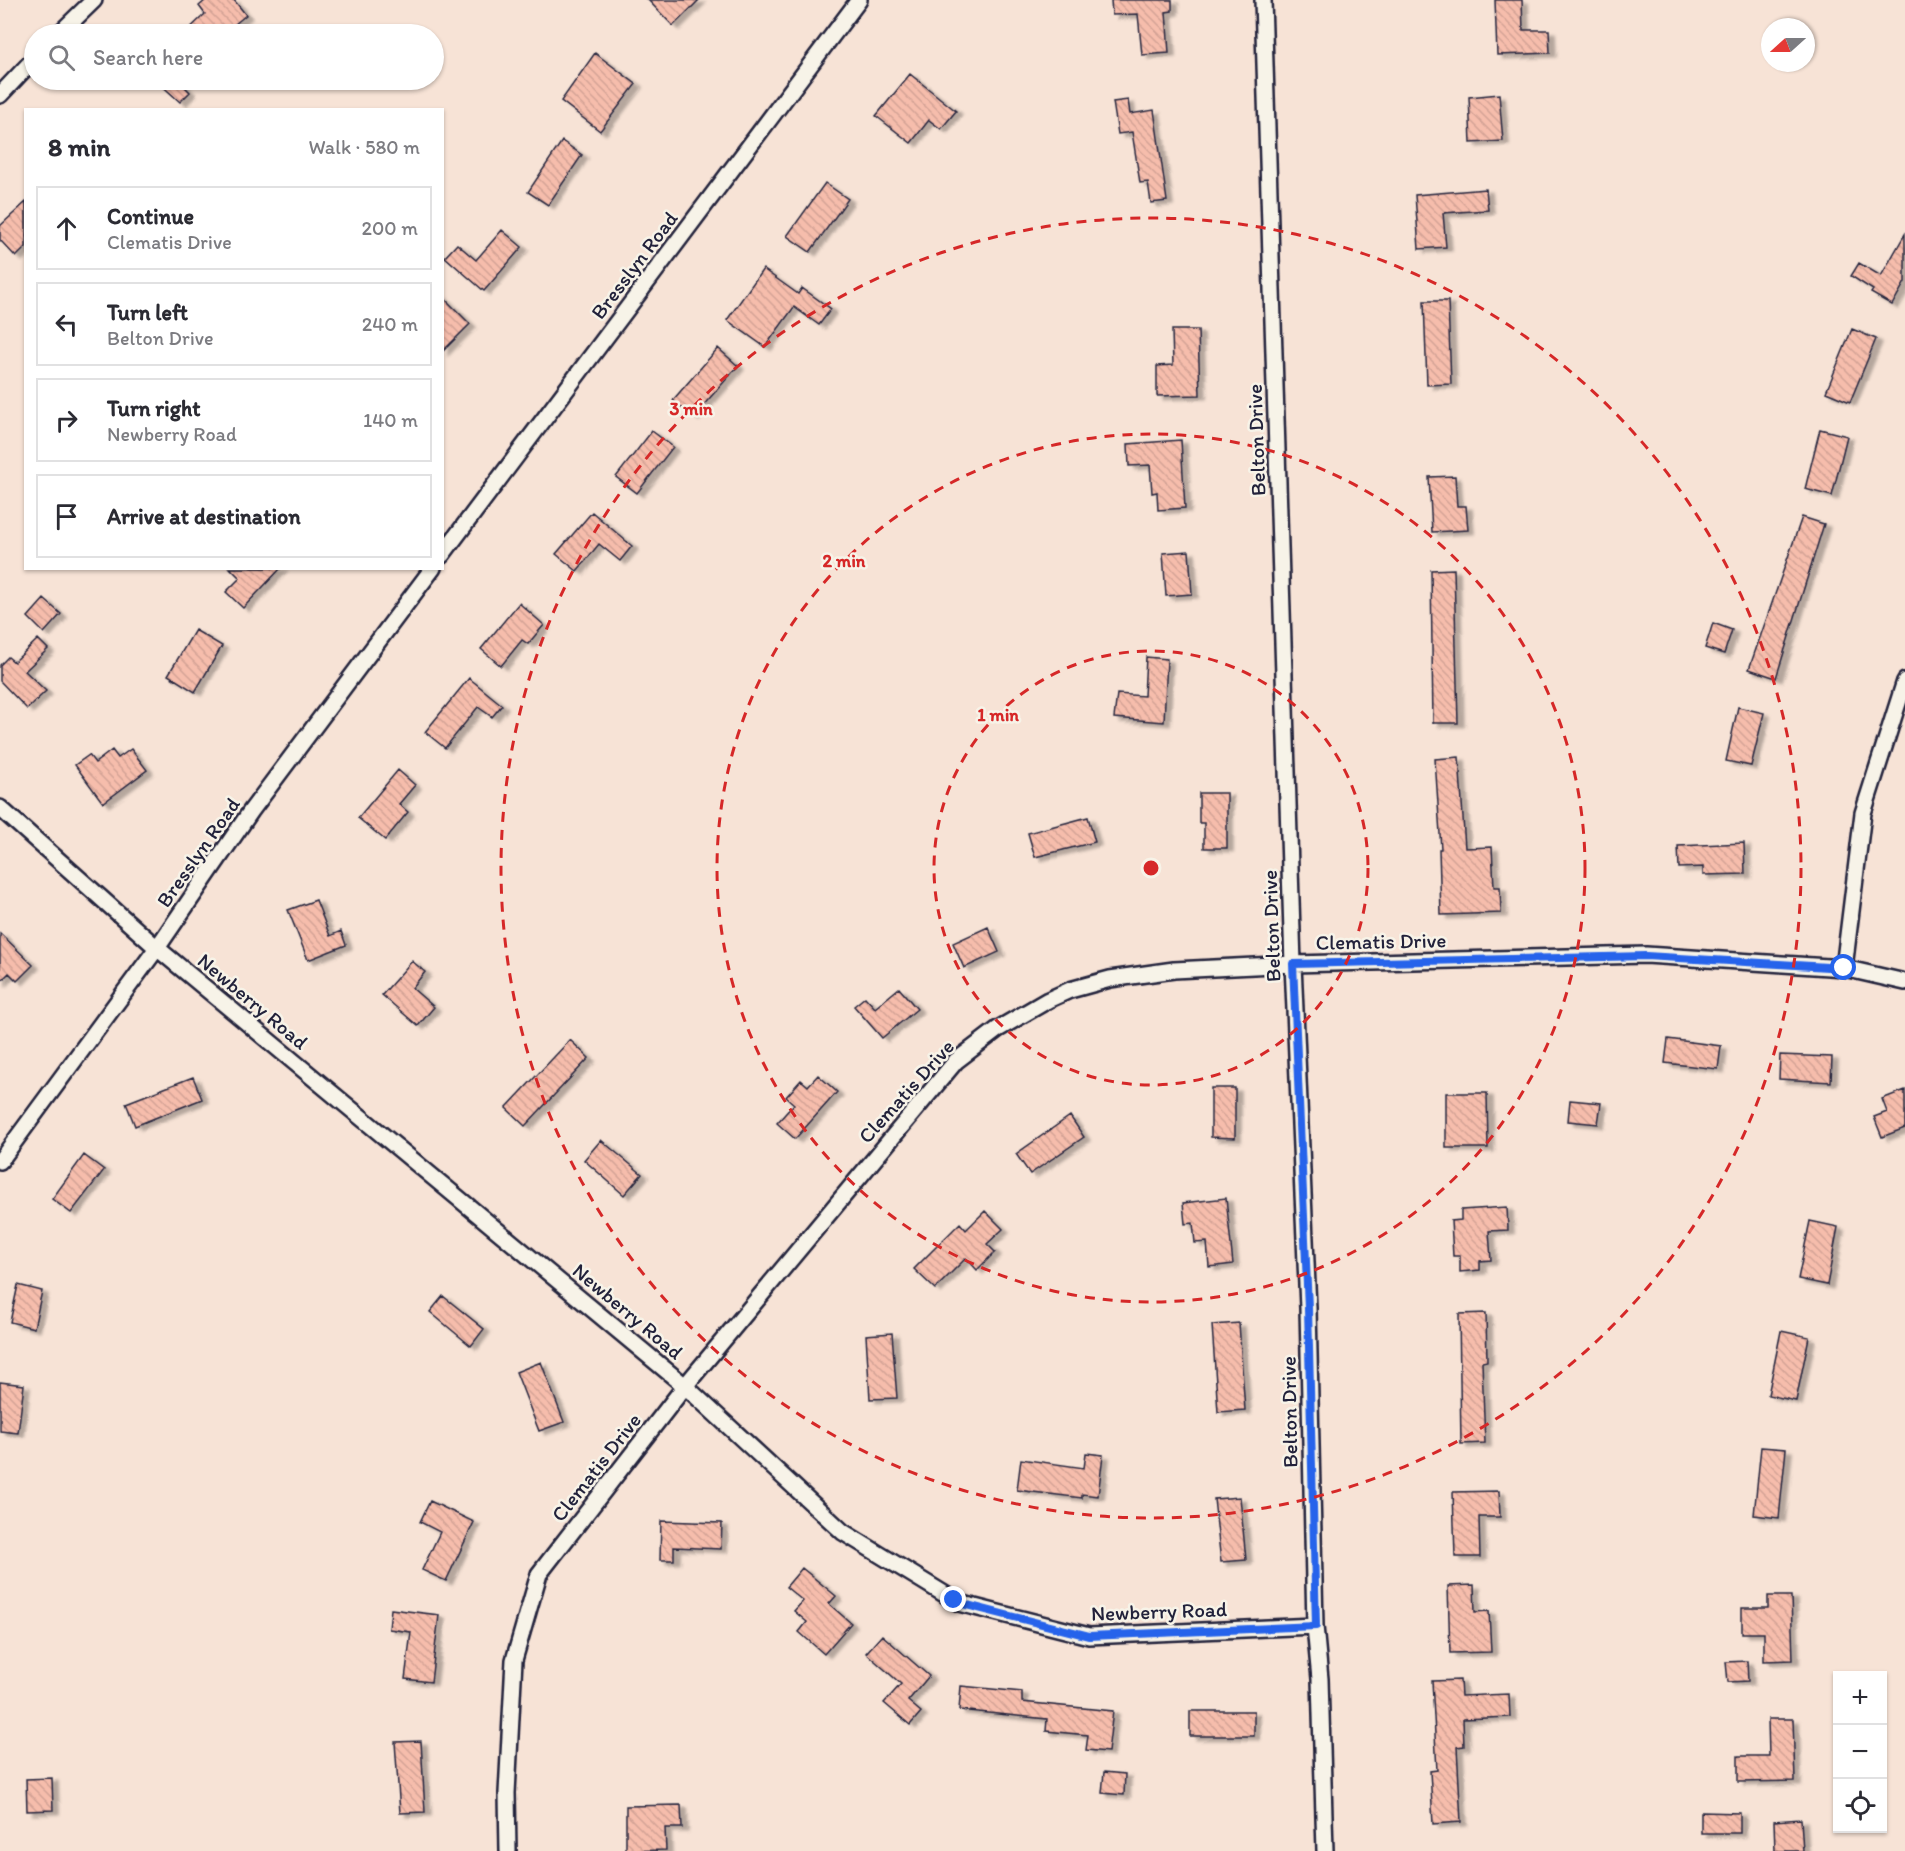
<!DOCTYPE html>
<meta charset="utf-8">
<style>
:root{--surface:#fff;--page:#f2f2f3;--text:#2b2b33;--muted:#7c7c81;--line:#e1e1e2}
body{margin:0;font-family:Itim,sans-serif;background:var(--page);color:var(--text)}
.controls{position:absolute;right:18px;bottom:18px;display:grid;overflow:hidden;border-radius:0px;box-shadow:0 2px 4px #0004}
.controls button{width:54px;height:54px;display:grid;place-items:center;padding:0;border:0;border-bottom:2px solid var(--line);background:var(--surface);color:var(--text);font:30px sans-serif}
.compass{position:absolute;left:1761px;top:18px;width:54px;height:54px;border-radius:50%;background:var(--surface);box-shadow:0 2px 4px #0004;rotate:249deg}
.stop{position:absolute;width:18px;height:18px;margin:-14px;border:4px solid #2563eb;border-radius:50%;background:#fff}
.stop.end{background:#2563eb;border-color:#fff;box-shadow:0 2px 6px #0008}
.list{margin:0;padding:0;list-style:none}
h2{display:flex;justify-content:space-between;align-items:center;height:78px;margin:0;padding:0 24px;font-size:26px}
h2 small{font-size:20px;font-weight:400;color:var(--muted)}
.list li{display:grid;grid-template-columns:39px 1fr auto;gap:18px;align-items:center;box-sizing:border-box;height:84px;margin:0 12px 12px;padding:0 12px;border:2px solid var(--line);border-radius:0px}
.list b{display:block;font-size:22px;white-space:nowrap}
.list p{margin:0;font-size:20px;white-space:nowrap;color:var(--muted)}
.list em{font-size:20px;font-style:normal;color:var(--muted)}
.icon{flex:none;width:33px;height:33px;fill:none;stroke:currentColor;stroke-width:2;stroke-linecap:round;stroke-linejoin:round}
.map{position:relative;flex:none;width:1905px;height:1851px;overflow:hidden}
.search{position:absolute;background:var(--surface);box-shadow:0 2px 4px #0004;left:24px;top:24px;width:420px;height:66px;display:flex;align-items:center;gap:15px;box-sizing:border-box;padding:0 21px;border-radius:33px;color:var(--muted);font-size:22px}
.panel{position:absolute;background:var(--surface);box-shadow:0 2px 4px #0004;left:24px;top:108px;width:420px;height:462px;border-radius:0px}
.map>svg:first-child{display:block}
.building{fill:url(#building-back-hatch);stroke:#22223b;stroke-width:1.5;filter:url(#shadow)}
.lines{fill:none;stroke-linecap:round;stroke-linejoin:round}
.minor-casing{stroke:#22223b;stroke-width:20}
.minor{stroke:#f7f3e8;stroke-width:15}
.route{stroke:#2563eb;stroke-width:8}
.ring{fill:none;stroke:#d62828;stroke-width:3;stroke-dasharray:10 8}
.labels{text-anchor:middle;dominant-baseline:central;stroke-width:5;stroke-linejoin:round;paint-order:stroke}
.street-label{font-size:21px;fill:#22223b;stroke:#f7f3e8}
.centre{fill:#d62828;stroke:#f7f3e8;stroke-width:3}
.ring-label{font-size:18px;text-anchor:middle;font-weight:bold;fill:#d62828;stroke:#f7f3e8;stroke-width:5;stroke-linejoin:round;paint-order:stroke}
</style>
<div class="map">
<svg width="1905" height="1851" viewBox="0 0 1905 1851">
<defs>
<pattern id="building-back-hatch" width="6" height="6" patternUnits="userSpaceOnUse" patternTransform="scale(1.5)"><rect width="6" height="6" fill="#f6bdac"/><path d="M-1 5l2 2M0 0l6 6M5-1l2 2" fill="none" stroke="#d3a295"/></pattern>
<filter id="shadow"><feDropShadow dx="6" dy="3.5" stdDeviation="1.5" flood-color="#0004"/></filter>
</defs>
<rect width="100%" height="100%" fill="#f7e3d6"/>
<filter id="ink" filterUnits="userSpaceOnUse"><feTurbulence type="fractalNoise" baseFrequency=".0167" numOctaves="2"/><feDisplacementMap in="SourceGraphic" scale="12" xChannelSelector="R" yChannelSelector="G"/><feConvolveMatrix kernelMatrix="1 2 1 2 8 2 1 2 1" color-interpolation-filters="sRGB"/></filter>
<g filter="url(#ink)">
<!-- building -->
<path class="building" d="M 206,0 L 234,0 L 246,15 L 223,34 L 184,34 L 205,14 L 199,6 Z
M 648,0 L 699,0 L 673,26 Z
M 1111,0 L 1172,0 L 1172,11 L 1166,12 L 1169,53 L 1142,55 L 1138,14 L 1112,15 Z
M 1495,0 L 1522,0 L 1523,30 L 1549,30 L 1550,53 L 1497,55 Z
M 595,53 L 636,84 L 600,131 L 561,101 Z
M 910,74 L 956,111 L 941,129 L 929,120 L 911,143 L 876,116 Z
M 156,80 L 178,80 L 190,92 L 180,102 Z
M 1499,94 L 1503,141 L 1471,143 L 1469,97 Z
M 1128,100 L 1130,114 L 1154,110 L 1167,201 L 1151,203 L 1148,182 L 1140,183 L 1132,132 L 1118,134 L 1113,102 Z
M 562,141 L 582,155 L 548,205 L 528,192 Z
M 825,183 L 848,199 L 810,252 L 787,236 Z
M 1486,189 L 1488,210 L 1443,213 L 1446,247 L 1419,249 L 1415,195 Z
M 26,202 L 26,247 L 16,257 L 0,240 L 0,226 Z
M 502,230 L 522,247 L 484,291 L 445,257 L 457,244 L 476,260 Z
M 1905,234 L 1905,282 L 1892,305 L 1871,293 L 1873,290 L 1851,276 L 1859,263 L 1881,276 Z
M 763,269 L 798,294 L 802,288 L 831,309 L 819,325 L 794,307 L 765,347 L 727,320 Z
M 442,296 L 470,324 L 442,352 Z
M 1424,301 L 1448,301 L 1451,384 L 1427,385 Z
M 1852,329 L 1876,339 L 1850,402 L 1826,392 Z
M 1172,330 L 1198,330 L 1200,395 L 1157,396 L 1157,366 L 1173,365 Z
M 718,348 L 738,366 L 693,417 L 673,400 Z
M 1820,429 L 1847,436 L 1832,496 L 1805,489 Z
M 652,431 L 673,447 L 637,493 L 616,477 Z
M 1181,440 L 1185,508 L 1158,510 L 1157,492 L 1152,493 L 1150,465 L 1129,466 L 1128,444 Z
M 1455,476 L 1457,506 L 1466,506 L 1468,530 L 1432,532 L 1429,477 Z
M 592,512 L 632,546 L 620,561 L 599,544 L 577,571 L 556,554 Z
M 1802,517 L 1824,524 L 1776,678 L 1749,669 Z
M 1189,551 L 1192,594 L 1166,596 L 1163,553 Z
M 230,568 L 281,568 L 243,608 L 226,592 L 240,578 Z
M 1454,569 L 1458,723 L 1433,723 L 1431,570 Z
M 44,599 L 61,614 L 44,633 L 28,617 Z
M 519,603 L 544,625 L 528,644 L 522,640 L 501,666 L 481,649 Z
M 1713,623 L 1732,630 L 1724,654 L 1705,648 Z
M 195,630 L 222,646 L 195,692 L 168,675 Z
M 38,639 L 48,649 L 25,671 L 46,691 L 27,709 L 0,681 L 0,665 L 8,657 L 14,662 Z
M 1146,657 L 1167,659 L 1164,722 L 1114,718 L 1117,694 L 1144,696 Z
M 469,678 L 502,705 L 492,717 L 478,707 L 445,748 L 425,732 Z
M 1738,707 L 1764,713 L 1751,766 L 1726,761 Z
M 131,749 L 147,770 L 103,803 L 75,765 L 89,755 L 95,763 L 112,750 L 118,758 Z
M 1459,757 L 1465,848 L 1492,847 L 1494,887 L 1500,887 L 1501,913 L 1441,915 L 1439,849 L 1441,849 L 1435,759 Z
M 398,770 L 415,785 L 399,804 L 408,812 L 385,840 L 358,818 Z
M 1199,793 L 1227,793 L 1227,848 L 1204,848 L 1204,823 L 1199,823 Z
M 1088,817 L 1095,842 L 1035,857 L 1028,833 Z
M 1744,843 L 1745,874 L 1703,875 L 1703,867 L 1679,868 L 1678,846 Z
M 316,900 L 330,936 L 341,931 L 346,945 L 308,960 L 288,910 Z
M 988,927 L 999,952 L 964,968 L 953,943 Z
M 0,933 L 33,965 L 17,981 L 9,973 L 0,982 Z
M 412,961 L 425,972 L 412,988 L 434,1007 L 418,1026 L 382,995 Z
M 899,988 L 917,1009 L 882,1038 L 854,1006 L 865,997 L 875,1008 Z
M 1668,1039 L 1721,1046 L 1718,1069 L 1665,1063 Z
M 570,1040 L 589,1058 L 525,1126 L 506,1108 Z
M 1780,1055 L 1832,1057 L 1831,1082 L 1779,1079 Z
M 818,1075 L 837,1092 L 795,1139 L 777,1123 L 794,1104 L 786,1097 L 801,1080 L 808,1086 Z
M 193,1077 L 202,1099 L 135,1126 L 126,1103 Z
M 1211,1088 L 1235,1088 L 1235,1138 L 1211,1137 Z
M 1905,1090 L 1905,1128 L 1882,1137 L 1874,1117 L 1887,1112 L 1882,1099 Z
M 1446,1093 L 1487,1093 L 1488,1148 L 1446,1148 Z
M 1570,1100 L 1601,1103 L 1598,1124 L 1568,1121 Z
M 1070,1116 L 1084,1137 L 1030,1174 L 1016,1154 Z
M 601,1140 L 642,1174 L 624,1195 L 584,1160 Z
M 84,1155 L 104,1170 L 71,1213 L 52,1199 Z
M 1226,1198 L 1233,1264 L 1209,1267 L 1207,1242 L 1195,1243 L 1193,1223 L 1185,1224 L 1183,1203 Z
M 1507,1207 L 1508,1230 L 1489,1231 L 1491,1260 L 1480,1261 L 1480,1270 L 1460,1272 L 1460,1256 L 1453,1256 L 1451,1221 L 1461,1220 L 1461,1210 Z
M 985,1211 L 1003,1229 L 987,1244 L 995,1252 L 977,1270 L 966,1258 L 935,1289 L 914,1269 L 960,1223 L 966,1230 Z
M 1810,1221 L 1838,1227 L 1827,1285 L 1798,1279 Z
M 18,1285 L 42,1291 L 34,1328 L 10,1322 Z
M 443,1296 L 484,1329 L 471,1346 L 430,1312 Z
M 1486,1313 L 1487,1361 L 1482,1362 L 1485,1443 L 1461,1444 L 1459,1314 Z
M 1239,1323 L 1245,1410 L 1218,1412 L 1212,1325 Z
M 1781,1331 L 1809,1337 L 1796,1401 L 1768,1395 Z
M 892,1333 L 897,1398 L 870,1399 L 866,1335 Z
M 541,1362 L 564,1422 L 539,1431 L 516,1372 Z
M 0,1382 L 24,1385 L 18,1433 L 0,1431 Z
M 1761,1447 L 1786,1449 L 1779,1518 L 1754,1515 Z
M 1086,1453 L 1103,1455 L 1098,1496 L 1082,1494 L 1082,1498 L 1017,1490 L 1021,1459 L 1084,1468 Z
M 1499,1491 L 1500,1517 L 1479,1517 L 1480,1557 L 1455,1557 L 1453,1492 Z
M 1240,1497 L 1246,1560 L 1221,1562 L 1214,1499 Z
M 430,1501 L 474,1522 L 446,1581 L 422,1570 L 440,1532 L 420,1522 Z
M 661,1521 L 722,1523 L 721,1549 L 674,1547 L 674,1560 L 660,1560 Z
M 802,1568 L 836,1596 L 829,1604 L 851,1623 L 824,1654 L 799,1632 L 807,1622 L 794,1611 L 803,1601 L 786,1587 Z
M 1474,1585 L 1475,1612 L 1489,1611 L 1491,1652 L 1450,1653 L 1448,1586 Z
M 1768,1596 L 1791,1596 L 1793,1660 L 1764,1661 L 1764,1633 L 1742,1633 L 1742,1608 L 1768,1608 Z
M 391,1609 L 439,1615 L 431,1682 L 405,1679 L 411,1632 L 389,1629 Z
M 882,1635 L 929,1676 L 908,1701 L 921,1712 L 910,1725 L 884,1703 L 901,1684 L 866,1653 Z
M 1747,1661 L 1748,1681 L 1728,1682 L 1726,1662 Z
M 1460,1680 L 1461,1696 L 1509,1694 L 1510,1717 L 1463,1719 L 1464,1746 L 1457,1747 L 1461,1822 L 1433,1824 L 1430,1771 L 1437,1770 L 1432,1681 Z
M 961,1686 L 1022,1692 L 1022,1702 L 1113,1711 L 1108,1752 L 1086,1750 L 1088,1735 L 1046,1731 L 1047,1719 L 959,1710 Z
M 1190,1711 L 1254,1711 L 1254,1736 L 1190,1736 Z
M 1768,1719 L 1793,1719 L 1795,1781 L 1738,1782 L 1738,1756 L 1769,1756 Z
M 421,1741 L 425,1812 L 400,1813 L 395,1742 Z
M 1104,1772 L 1125,1774 L 1124,1795 L 1102,1793 Z
M 52,1778 L 53,1810 L 27,1811 L 26,1779 Z
M 681,1805 L 682,1828 L 665,1828 L 666,1850 L 626,1851 L 626,1806 Z
M 1701,1812 L 1740,1813 L 1740,1833 L 1701,1833 Z
M 1801,1819 L 1803,1851 L 1775,1851 L 1774,1821 Z"/>
<g class="lines">
<!-- minor casing -->
<g class="minor-casing">
<path id="minor" d="M 1263,0 L 1293,964 L 1308,1308 L 1315,1626 L 1320,1679 L 1325,1851
M 59,34 L 94,0
M 0,95 L 34,59
M 442,555 L 859,0
M 0,808 L 157,948 L 685,1386 L 843,1532 L 959,1603 L 1089,1636 L 1315,1626
M 1844,968 L 1863,813 L 1905,681
M 0,1161 L 157,948 L 251,811 L 433,568
M 508,1851 L 507,1793 L 514,1660 L 539,1574 L 685,1386 L 956,1061 L 998,1029 L 1048,1000 L 1070,990 L 1110,979 L 1174,970 L 1293,964 L 1646,955 L 1844,968 L 1905,982"/>
</g>
<!-- minor -->
<use href="#minor" class="minor"/>
</g>
</g>
<g class="lines" filter="url(#ink)">
<!-- route -->
<path class="route" d="M 954,1600 L 959,1603 L 1089,1636 L 1316,1626 L 1308,1308 L 1293,964 L 1646,956 L 1844,968"/>
</g>
<!-- distance rings -->
<g class="ring">
<circle cx="1151" cy="868" r="217"/>
<circle cx="1151" cy="868" r="434"/>
<circle cx="1151" cy="868" r="650"/>
</g>
<g class="labels">
<!-- street labels -->
<g class="street-label">
<text transform="translate(634 265) rotate(-53)">Bresslyn Road</text>
<text transform="translate(1256 440) rotate(-92)">Belton Drive</text>
<text transform="translate(198 852) rotate(-55)">Bresslyn Road</text>
<text transform="translate(1271 926) rotate(-92)">Belton Drive</text>
<text transform="translate(1381 941) rotate(-1)">Clematis Drive</text>
<text transform="translate(253 1001) rotate(40)">Newberry Road</text>
<text transform="translate(906 1091) rotate(-48)">Clematis Drive</text>
<text transform="translate(628 1311) rotate(40)">Newberry Road</text>
<text transform="translate(1289 1412) rotate(-91)">Belton Drive</text>
<text transform="translate(596 1467) rotate(-52)">Clematis Drive</text>
<text transform="translate(1159 1611) rotate(-2)">Newberry Road</text>
</g>
</g>
<circle cx="1151" cy="868" r="9" class="centre"/>
<g class="ring-label">
<text x="691" y="415">3 min</text>
<text x="844" y="567">2 min</text>
<text x="998" y="721">1 min</text>
</g>
</svg>
<div class="controls">
<button>+</button>
<button>−</button>
<button><svg class="icon" aria-label="locate" viewBox="0 0 24 24"><circle cx="12" cy="12" r="6"/><path d="M12 2v4M12 18v4M2 12h4M18 12h4"/></svg></button>
</div>
<svg class="compass" viewBox="-18 -18 36 36"><path d="M0-13l5 13h-10z" fill="#e53935"/><path d="M0 13l5-13h-10z" fill="#7c7c81"/></svg>
<div class="stop" style="left:1844px;top:968px"></div>
<div class="stop end" style="left:954px;top:1600px"></div>
<div class="search"><svg class="icon" aria-label="search" viewBox="0 0 24 24"><circle cx="10" cy="10" r="6"/><path d="M15 15l6 6"/></svg>Search here</div>
<section class="panel">
<h2>8 min<small>Walk · 580 m</small></h2>
<ul class="list">
<li><svg class="icon" aria-label="ahead" viewBox="0 0 24 24"><path d="M12 20V5M6 11l6-6 6 6"/></svg><div><b>Continue</b><p>Clematis Drive</p></div><em>200 m</em></li>
<li><svg class="icon" aria-label="left" viewBox="0 0 24 24"><path d="M17 20v-9H6M10 6l-5 5 5 5"/></svg><div><b>Turn left</b><p>Belton Drive</p></div><em>240 m</em></li>
<li><svg class="icon" aria-label="right" viewBox="0 0 24 24"><path d="M7 20v-9h11M14 6l5 5-5 5"/></svg><div><b>Turn right</b><p>Newberry Road</p></div><em>140 m</em></li>
<li><svg class="icon" aria-label="arrive" viewBox="0 0 24 24"><path d="M6 21V4h12l-3 4 3 4H6"/></svg><div><b>Arrive at destination</b></div></li>
</ul>
</section>
</div>
